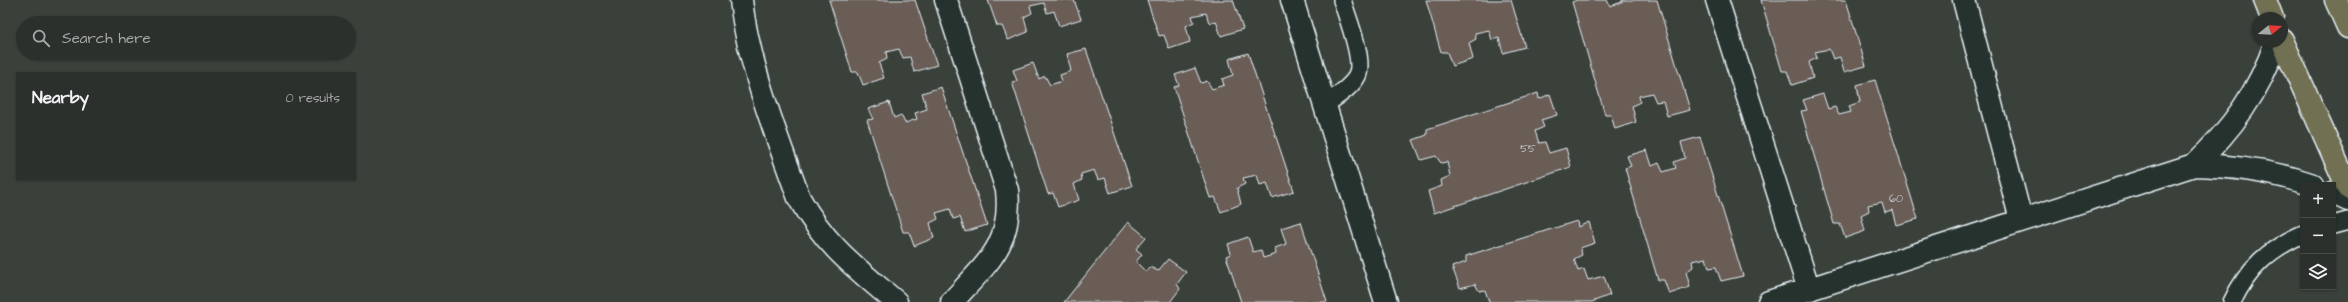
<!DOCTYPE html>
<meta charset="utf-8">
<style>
:root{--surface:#2c302c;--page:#343834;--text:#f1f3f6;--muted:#a6a9a9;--line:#484b48}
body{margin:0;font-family:"Architects Daughter",sans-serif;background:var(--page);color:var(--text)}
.controls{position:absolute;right:12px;bottom:12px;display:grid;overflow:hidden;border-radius:0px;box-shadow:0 1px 3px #0004}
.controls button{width:36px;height:36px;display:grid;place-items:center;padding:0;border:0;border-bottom:1px solid var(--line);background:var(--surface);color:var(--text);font:20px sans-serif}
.compass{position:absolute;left:2252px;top:12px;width:36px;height:36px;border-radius:50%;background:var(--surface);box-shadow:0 1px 3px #0004;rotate:72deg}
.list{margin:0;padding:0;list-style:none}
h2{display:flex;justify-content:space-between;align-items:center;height:52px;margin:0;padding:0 16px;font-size:17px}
h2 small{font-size:13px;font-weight:400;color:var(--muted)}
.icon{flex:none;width:22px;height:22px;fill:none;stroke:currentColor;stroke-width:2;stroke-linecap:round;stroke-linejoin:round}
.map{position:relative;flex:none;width:2348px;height:302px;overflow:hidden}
.search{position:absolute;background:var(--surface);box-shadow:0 1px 3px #0004;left:16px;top:16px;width:340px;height:44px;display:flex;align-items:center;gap:10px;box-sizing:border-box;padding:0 14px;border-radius:22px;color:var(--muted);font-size:15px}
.panel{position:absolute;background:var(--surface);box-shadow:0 1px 3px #0004;left:16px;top:72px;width:340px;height:108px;border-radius:0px}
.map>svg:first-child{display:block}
.building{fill:#695d57;stroke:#e8f1f8}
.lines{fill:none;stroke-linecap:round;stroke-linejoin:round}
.service-casing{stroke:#e8f1f8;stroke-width:20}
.minor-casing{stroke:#e8f1f8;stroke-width:25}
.primary-casing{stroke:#e8f1f8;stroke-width:25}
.service{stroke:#26332d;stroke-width:17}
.minor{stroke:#26332d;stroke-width:22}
.primary{stroke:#716f52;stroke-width:22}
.labels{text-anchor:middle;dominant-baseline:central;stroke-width:3.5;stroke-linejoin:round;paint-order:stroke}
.number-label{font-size:11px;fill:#c8ccd0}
</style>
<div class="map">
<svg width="2348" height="302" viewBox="0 0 2348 302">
<rect width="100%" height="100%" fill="#3a403a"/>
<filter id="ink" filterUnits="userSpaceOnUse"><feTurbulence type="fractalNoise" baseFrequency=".025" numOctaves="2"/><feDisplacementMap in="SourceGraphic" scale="8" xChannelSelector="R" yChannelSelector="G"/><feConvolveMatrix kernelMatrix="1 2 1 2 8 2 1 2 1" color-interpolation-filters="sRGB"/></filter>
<g filter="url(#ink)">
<!-- building -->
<path class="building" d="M 829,0 L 915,0 L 937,65 L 914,72 L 910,57 L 903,58 L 899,49 L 886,52 L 887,59 L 879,63 L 884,78 L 863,85 L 858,72 L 852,72 Z
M 988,0 L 1074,0 L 1081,19 L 1059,26 L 1054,11 L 1047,13 L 1044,3 L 1030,6 L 1032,13 L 1024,17 L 1028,32 L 1008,40 L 1002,26 L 997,26 Z
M 1147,0 L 1233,0 L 1243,29 L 1221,36 L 1216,21 L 1209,23 L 1206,13 L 1192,16 L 1194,22 L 1186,26 L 1190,42 L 1169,49 L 1164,35 L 1159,36 Z
M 1426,0 L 1511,0 L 1525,47 L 1503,53 L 1499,38 L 1492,40 L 1489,30 L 1475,33 L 1476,39 L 1469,43 L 1473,59 L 1452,66 L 1447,52 L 1441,52 Z
M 1577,0 L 1607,0 L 1610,6 L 1622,2 L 1622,0 L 1657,0 L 1690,110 L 1667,116 L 1663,101 L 1656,102 L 1652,93 L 1639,96 L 1640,102 L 1632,106 L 1636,122 L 1615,129 L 1611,115 L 1605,115 L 1572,2 Z
M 1761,0 L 1846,0 L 1866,66 L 1844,72 L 1840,57 L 1833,59 L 1829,49 L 1815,52 L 1817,58 L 1809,62 L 1813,78 L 1792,85 L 1787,71 L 1782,71 Z
M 1086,49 L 1132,186 L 1110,193 L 1105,178 L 1098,180 L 1094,170 L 1081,174 L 1082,180 L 1074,184 L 1079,200 L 1058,207 L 1053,193 L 1048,194 L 1012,82 L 1017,81 L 1013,70 L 1033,63 L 1039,79 L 1045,76 L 1050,85 L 1062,81 L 1060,75 L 1071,71 L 1067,54 Z
M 1248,53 L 1294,191 L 1272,198 L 1267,183 L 1260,185 L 1257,175 L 1243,178 L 1245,184 L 1237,188 L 1241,204 L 1221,212 L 1215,197 L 1210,198 L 1174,87 L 1179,85 L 1175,75 L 1195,68 L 1201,83 L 1207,81 L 1212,89 L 1224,85 L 1222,79 L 1233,75 L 1229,59 Z
M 1875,80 L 1918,219 L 1896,225 L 1892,210 L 1885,212 L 1882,202 L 1868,205 L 1869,211 L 1861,215 L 1865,231 L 1845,238 L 1840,224 L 1834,224 L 1801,111 L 1807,110 L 1803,100 L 1823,94 L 1828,109 L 1835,107 L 1839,115 L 1851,112 L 1849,106 L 1860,102 L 1857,85 Z
M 941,87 L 987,225 L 965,232 L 960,217 L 953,219 L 950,209 L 936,213 L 938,219 L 930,223 L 934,238 L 914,246 L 909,232 L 903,232 L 867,120 L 873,119 L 868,109 L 889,102 L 894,118 L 901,115 L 905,123 L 917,119 L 915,113 L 927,109 L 922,93 Z
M 1538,93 L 1539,99 L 1550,94 L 1557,115 L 1541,120 L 1544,127 L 1535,131 L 1539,143 L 1545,142 L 1549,153 L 1566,148 L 1571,167 L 1434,213 L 1428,191 L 1442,186 L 1441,180 L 1450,176 L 1447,162 L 1441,163 L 1436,156 L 1421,160 L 1413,140 L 1427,135 L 1427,129 Z
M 1700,137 L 1743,276 L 1721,281 L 1716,267 L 1709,268 L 1706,258 L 1692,261 L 1693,267 L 1686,272 L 1690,287 L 1669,294 L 1664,280 L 1658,280 L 1625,168 L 1631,166 L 1627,156 L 1647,150 L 1652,166 L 1659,163 L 1663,172 L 1676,168 L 1674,162 L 1685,158 L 1681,142 Z
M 1577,221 L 1578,227 L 1589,222 L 1595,243 L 1580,248 L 1582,255 L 1574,259 L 1578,271 L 1584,269 L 1588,280 L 1604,276 L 1610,295 L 1592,302 L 1489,302 L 1485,290 L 1479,291 L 1475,284 L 1460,288 L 1452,267 L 1466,262 L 1466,256 Z
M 1128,222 L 1146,237 L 1136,249 L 1142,254 L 1136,262 L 1146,272 L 1150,267 L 1158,271 L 1168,259 L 1186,272 L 1177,284 L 1180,289 L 1170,302 L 1064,302 Z
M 1301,222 L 1327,302 L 1241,302 L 1226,256 L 1231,254 L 1228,244 L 1248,237 L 1253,252 L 1261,250 L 1263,258 L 1276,254 L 1275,248 L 1286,244 L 1281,228 Z"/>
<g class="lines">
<!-- service casing -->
<g class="service-casing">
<path id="service" d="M 1325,105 C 1335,97 1351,88 1357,76 C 1365,60 1347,17 1342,0
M 2333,225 L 2348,221
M 2232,302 C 2248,268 2269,249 2303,234"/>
</g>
<!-- minor casing -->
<g class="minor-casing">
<path id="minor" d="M 741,0 C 748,64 777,137 799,198 C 825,245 856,268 896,302
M 946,0 L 1007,190 C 1013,246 986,263 952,302
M 1292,0 L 1386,302
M 1717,0 L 1809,290
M 1964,0 L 2021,220
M 2194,165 C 2232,129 2259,92 2276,42
M 2333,193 L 2348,200
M 1769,302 L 2194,165 C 2235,166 2273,171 2313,185"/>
</g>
<!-- primary casing -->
<g class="primary-casing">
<path id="primary" d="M 2265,0 L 2272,18
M 2336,0 L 2348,27
M 2282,40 L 2348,188"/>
</g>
<!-- service -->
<use href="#service" class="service"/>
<!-- minor -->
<use href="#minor" class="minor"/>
<!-- primary -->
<use href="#primary" class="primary"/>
</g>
</g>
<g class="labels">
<!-- number labels -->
<g class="number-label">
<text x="1528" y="148">55</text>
<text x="1896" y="198">60</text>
</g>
</g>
</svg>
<div class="controls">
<button>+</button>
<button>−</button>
<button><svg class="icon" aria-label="layers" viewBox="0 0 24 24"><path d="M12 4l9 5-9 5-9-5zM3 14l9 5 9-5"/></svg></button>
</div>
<svg class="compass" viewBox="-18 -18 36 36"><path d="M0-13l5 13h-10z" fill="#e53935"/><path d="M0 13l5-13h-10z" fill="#a6a9a9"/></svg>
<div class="search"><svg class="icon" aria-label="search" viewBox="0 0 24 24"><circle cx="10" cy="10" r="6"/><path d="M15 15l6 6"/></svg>Search here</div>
<section class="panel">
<h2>Nearby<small>0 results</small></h2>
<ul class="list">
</ul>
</section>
</div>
